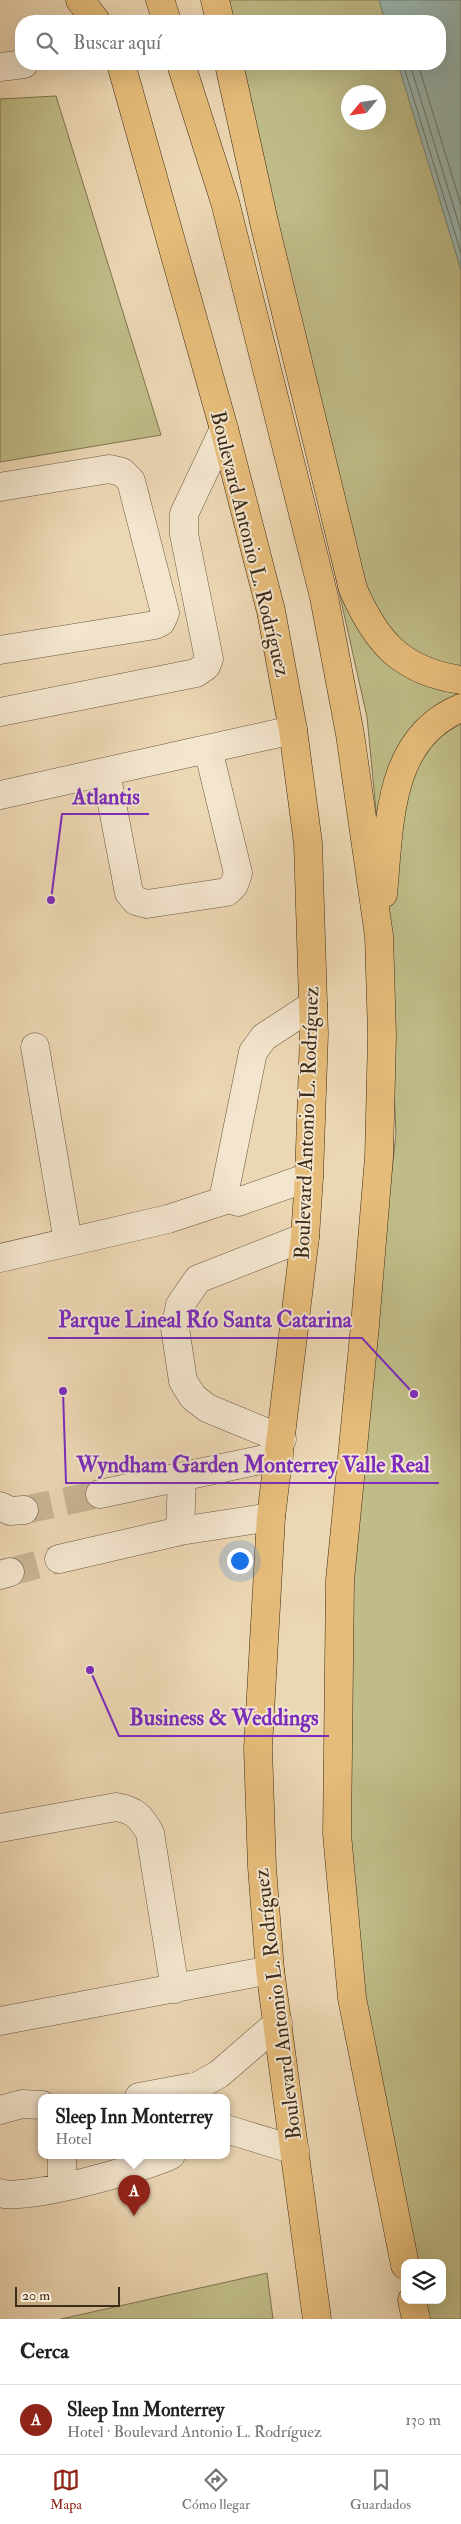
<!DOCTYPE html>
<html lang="es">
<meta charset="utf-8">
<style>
:root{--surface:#fff;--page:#f2f2f2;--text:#222;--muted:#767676;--line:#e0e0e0;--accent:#8f2418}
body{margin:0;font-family:"IM FELL Double Pica",serif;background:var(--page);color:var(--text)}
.controls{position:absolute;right:15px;bottom:15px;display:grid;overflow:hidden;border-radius:10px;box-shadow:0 5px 20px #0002}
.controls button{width:45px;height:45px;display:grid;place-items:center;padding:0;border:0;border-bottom:1px solid var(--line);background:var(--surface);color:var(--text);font:25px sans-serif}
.compass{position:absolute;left:341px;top:85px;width:45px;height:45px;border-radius:50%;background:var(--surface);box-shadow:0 5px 20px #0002;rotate:241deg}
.scale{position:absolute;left:15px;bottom:12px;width:105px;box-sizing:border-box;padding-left:5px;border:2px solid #3d2c1a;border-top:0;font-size:14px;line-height:18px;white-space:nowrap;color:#3d2c1a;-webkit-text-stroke:4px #f3e5ce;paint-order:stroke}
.you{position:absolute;left:239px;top:1560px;width:18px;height:18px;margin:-12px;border:4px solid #fff;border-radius:50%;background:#1a73e8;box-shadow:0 0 0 8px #1a73e833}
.badge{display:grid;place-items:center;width:32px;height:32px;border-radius:50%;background:var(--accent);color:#fff;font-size:16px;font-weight:700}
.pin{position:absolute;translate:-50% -41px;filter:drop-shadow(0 1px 2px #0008)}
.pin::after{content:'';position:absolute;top:26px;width:18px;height:15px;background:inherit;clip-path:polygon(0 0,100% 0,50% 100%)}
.popup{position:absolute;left:38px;top:2094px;width:192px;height:65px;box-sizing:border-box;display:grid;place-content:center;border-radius:10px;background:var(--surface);filter:drop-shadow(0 1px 4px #0005);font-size:16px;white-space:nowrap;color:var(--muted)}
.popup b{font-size:19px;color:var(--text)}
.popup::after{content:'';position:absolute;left:50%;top:100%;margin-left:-10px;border:10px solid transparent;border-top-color:var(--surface)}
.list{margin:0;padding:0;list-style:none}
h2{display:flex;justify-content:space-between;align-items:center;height:65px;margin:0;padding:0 20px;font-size:21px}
h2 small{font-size:16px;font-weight:400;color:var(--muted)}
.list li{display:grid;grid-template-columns:32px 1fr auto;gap:15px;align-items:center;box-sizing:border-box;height:70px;padding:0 20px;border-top:1px solid var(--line)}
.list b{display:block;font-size:19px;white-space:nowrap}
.list p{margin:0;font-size:16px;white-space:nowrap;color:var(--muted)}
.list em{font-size:16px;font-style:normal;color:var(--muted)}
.icon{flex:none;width:28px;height:28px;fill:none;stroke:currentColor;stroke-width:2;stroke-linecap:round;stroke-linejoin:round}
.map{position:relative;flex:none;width:461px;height:2319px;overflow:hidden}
.search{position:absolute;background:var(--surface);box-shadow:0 5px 20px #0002;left:15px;right:15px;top:15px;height:55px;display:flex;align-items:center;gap:12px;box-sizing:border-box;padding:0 18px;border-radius:20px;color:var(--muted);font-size:19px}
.sheet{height:135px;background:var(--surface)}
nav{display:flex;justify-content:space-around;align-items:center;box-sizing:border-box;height:70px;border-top:1px solid var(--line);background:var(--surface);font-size:14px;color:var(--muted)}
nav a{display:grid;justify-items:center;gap:2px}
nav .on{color:var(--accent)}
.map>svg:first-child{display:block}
.green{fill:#bfbc87;stroke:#7e7450;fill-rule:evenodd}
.water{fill:#9ab8b2;stroke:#758075}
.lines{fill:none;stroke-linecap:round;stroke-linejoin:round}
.shore{stroke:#6c7266;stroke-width:1}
.minor-tunnel{stroke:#c9b594;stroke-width:28;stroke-dasharray:28 14;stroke-linecap:butt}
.minor-casing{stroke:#695740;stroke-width:29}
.highway-casing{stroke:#3d2c1a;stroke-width:29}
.minor{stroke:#f3e5ce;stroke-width:28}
.highway{stroke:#e6bc7a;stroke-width:28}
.labels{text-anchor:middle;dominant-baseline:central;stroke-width:4;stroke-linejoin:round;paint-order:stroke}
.street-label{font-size:21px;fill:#3d2c1a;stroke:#f3e5ce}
.leader{fill:none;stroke:#7b2cbf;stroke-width:2}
.callout-dot{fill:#7b2cbf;stroke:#f3e5ce;stroke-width:2}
.callout-label{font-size:22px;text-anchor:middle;font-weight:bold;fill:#7b2cbf;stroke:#f3e5ce;stroke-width:4;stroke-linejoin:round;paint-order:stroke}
</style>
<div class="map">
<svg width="461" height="2319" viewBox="0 0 461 2319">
<rect width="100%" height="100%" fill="#ecd7b3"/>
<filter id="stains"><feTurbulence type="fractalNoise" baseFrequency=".004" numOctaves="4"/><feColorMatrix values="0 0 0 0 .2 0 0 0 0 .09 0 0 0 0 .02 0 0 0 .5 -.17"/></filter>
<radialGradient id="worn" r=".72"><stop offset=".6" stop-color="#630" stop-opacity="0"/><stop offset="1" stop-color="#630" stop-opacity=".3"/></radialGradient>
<!-- green -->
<path class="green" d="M 207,0 L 461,0 L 461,2319 L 419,2319 L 415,2300 L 442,2300 L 442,2263 L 407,2263 L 343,1868 L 340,1655 L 396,1133 L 386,914 L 367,717 L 221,64 L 440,64 L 440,21 L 211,21 ZM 348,92 L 378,92 L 378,122 L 348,122 Z
M 56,96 L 161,435 L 0,462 L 0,99 Z
M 267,2273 L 273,2319 L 61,2319 Z"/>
<!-- water -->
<path class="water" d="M 379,0 L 461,0 L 461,270 L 398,64 L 440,64 L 440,21 L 385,21 Z"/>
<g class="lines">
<!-- shore -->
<path class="shore" d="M 403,64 L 461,253
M 410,64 L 461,231
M 418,64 L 461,205"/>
<!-- minor-tunnel -->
<path class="minor-tunnel" d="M 24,1510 L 100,1494
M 10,1572 L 59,1559"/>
<!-- minor casing -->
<g class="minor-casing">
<path id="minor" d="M 0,67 L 24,64
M 0,487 L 109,469 L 122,472 L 131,481 L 165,613 L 161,622 L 155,625 L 0,650
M 0,712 L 196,673 L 206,666 L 209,659 L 184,534 L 184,514 L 224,429
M 106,772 L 129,893 L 136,901 L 147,904 L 227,892 L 234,885 L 238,873 L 208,749
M 0,795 L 293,730
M 35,1047 L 68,1242
M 309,1177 L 238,1202 L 229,1199 L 225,1190 L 253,1052 L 264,1037 L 313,1005
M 0,1258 L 168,1219 L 229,1199
M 282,1439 L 207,1408 L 193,1397 L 183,1381 L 175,1328 L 180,1305 L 198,1279 L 305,1237
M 100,1494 L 279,1456
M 0,1506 L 10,1511 L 24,1510
M 180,1531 L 182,1477
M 59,1559 L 180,1531 L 271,1517
M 0,1575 L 10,1572
M 0,1828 L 116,1807 C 135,1810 141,1817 150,1833 L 175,1989
M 0,2021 L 270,1970
M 139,2097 L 198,2086 L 219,2074 L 278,2023
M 0,2110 L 22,2104 L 42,2105
M 226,2129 L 295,2150
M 62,2155 L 62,2187
M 0,2193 C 24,2202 145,2168 171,2155"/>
</g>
<!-- highway casing -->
<g class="highway-casing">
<path id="highway" d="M 80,0 L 96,21
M 160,0 L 167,21
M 215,0 L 220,21
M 121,64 L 224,429 L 271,611 L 293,730 L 308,843 L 314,1034 L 309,1177 L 305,1237 L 271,1517 L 258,1748 L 262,1867 L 270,1970 L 317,2319
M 181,64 L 225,202 L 324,597 L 350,734 L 379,936 L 382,1035 L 379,1157 L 365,1325 L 340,1580 L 337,1834 L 352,1998 L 405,2265
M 229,64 L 264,222 L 353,589 C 376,642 401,671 461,680
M 383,894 C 390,826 386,739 461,708
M 412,2300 L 416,2319"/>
</g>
<!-- minor -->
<use href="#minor" class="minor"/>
<!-- highway -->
<use href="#highway" class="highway"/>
</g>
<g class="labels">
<!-- street labels -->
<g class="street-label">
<text transform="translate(250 544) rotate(76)">Boulevard Antonio L. Rodríguez</text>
<text transform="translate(307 1123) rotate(-88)">Boulevard Antonio L. Rodríguez</text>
<text transform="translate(278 2004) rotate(-97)">Boulevard Antonio L. Rodríguez</text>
</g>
</g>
<!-- callouts -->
<path class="leader" d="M51 900L62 814H149M414 1394L362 1338H48M63 1391L66 1483H439M90 1670L119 1736H329"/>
<g class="callout-dot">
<circle cx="51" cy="900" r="5"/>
<circle cx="414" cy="1394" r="5"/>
<circle cx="63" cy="1391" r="5"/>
<circle cx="90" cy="1670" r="5"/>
</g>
<g class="callout-label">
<text x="106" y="804">Atlantis</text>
<text x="205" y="1327">Parque Lineal Río Santa Catarina</text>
<text x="253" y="1472">Wyndham Garden Monterrey Valle Real</text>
<text x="224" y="1725">Business &amp; Weddings</text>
</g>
<rect width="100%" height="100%" filter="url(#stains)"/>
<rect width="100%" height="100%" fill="url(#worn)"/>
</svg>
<div class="controls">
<button><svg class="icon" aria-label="layers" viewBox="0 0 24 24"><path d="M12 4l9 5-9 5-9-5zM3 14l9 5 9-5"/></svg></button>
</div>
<svg class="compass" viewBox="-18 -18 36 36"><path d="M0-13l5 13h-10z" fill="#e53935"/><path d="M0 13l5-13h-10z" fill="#767676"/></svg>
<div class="scale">20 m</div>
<div class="you"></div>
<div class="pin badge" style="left:134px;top:2216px">A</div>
<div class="popup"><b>Sleep Inn Monterrey</b>Hotel</div>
<div class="search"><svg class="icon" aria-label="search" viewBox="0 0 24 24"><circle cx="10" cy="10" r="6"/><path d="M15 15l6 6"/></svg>Buscar aquí</div>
</div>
<section class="sheet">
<h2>Cerca<small></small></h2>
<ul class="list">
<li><span class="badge">A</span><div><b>Sleep Inn Monterrey</b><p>Hotel · Boulevard Antonio L. Rodríguez</p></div><em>130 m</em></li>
</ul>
</section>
<nav>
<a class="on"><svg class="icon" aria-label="map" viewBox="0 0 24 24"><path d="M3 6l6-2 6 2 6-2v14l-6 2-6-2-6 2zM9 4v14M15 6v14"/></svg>Mapa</a>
<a><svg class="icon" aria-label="directions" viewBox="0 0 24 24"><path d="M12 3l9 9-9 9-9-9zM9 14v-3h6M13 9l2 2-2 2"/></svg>Cómo llegar</a>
<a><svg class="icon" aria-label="saved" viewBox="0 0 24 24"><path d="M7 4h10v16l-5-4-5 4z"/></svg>Guardados</a>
</nav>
